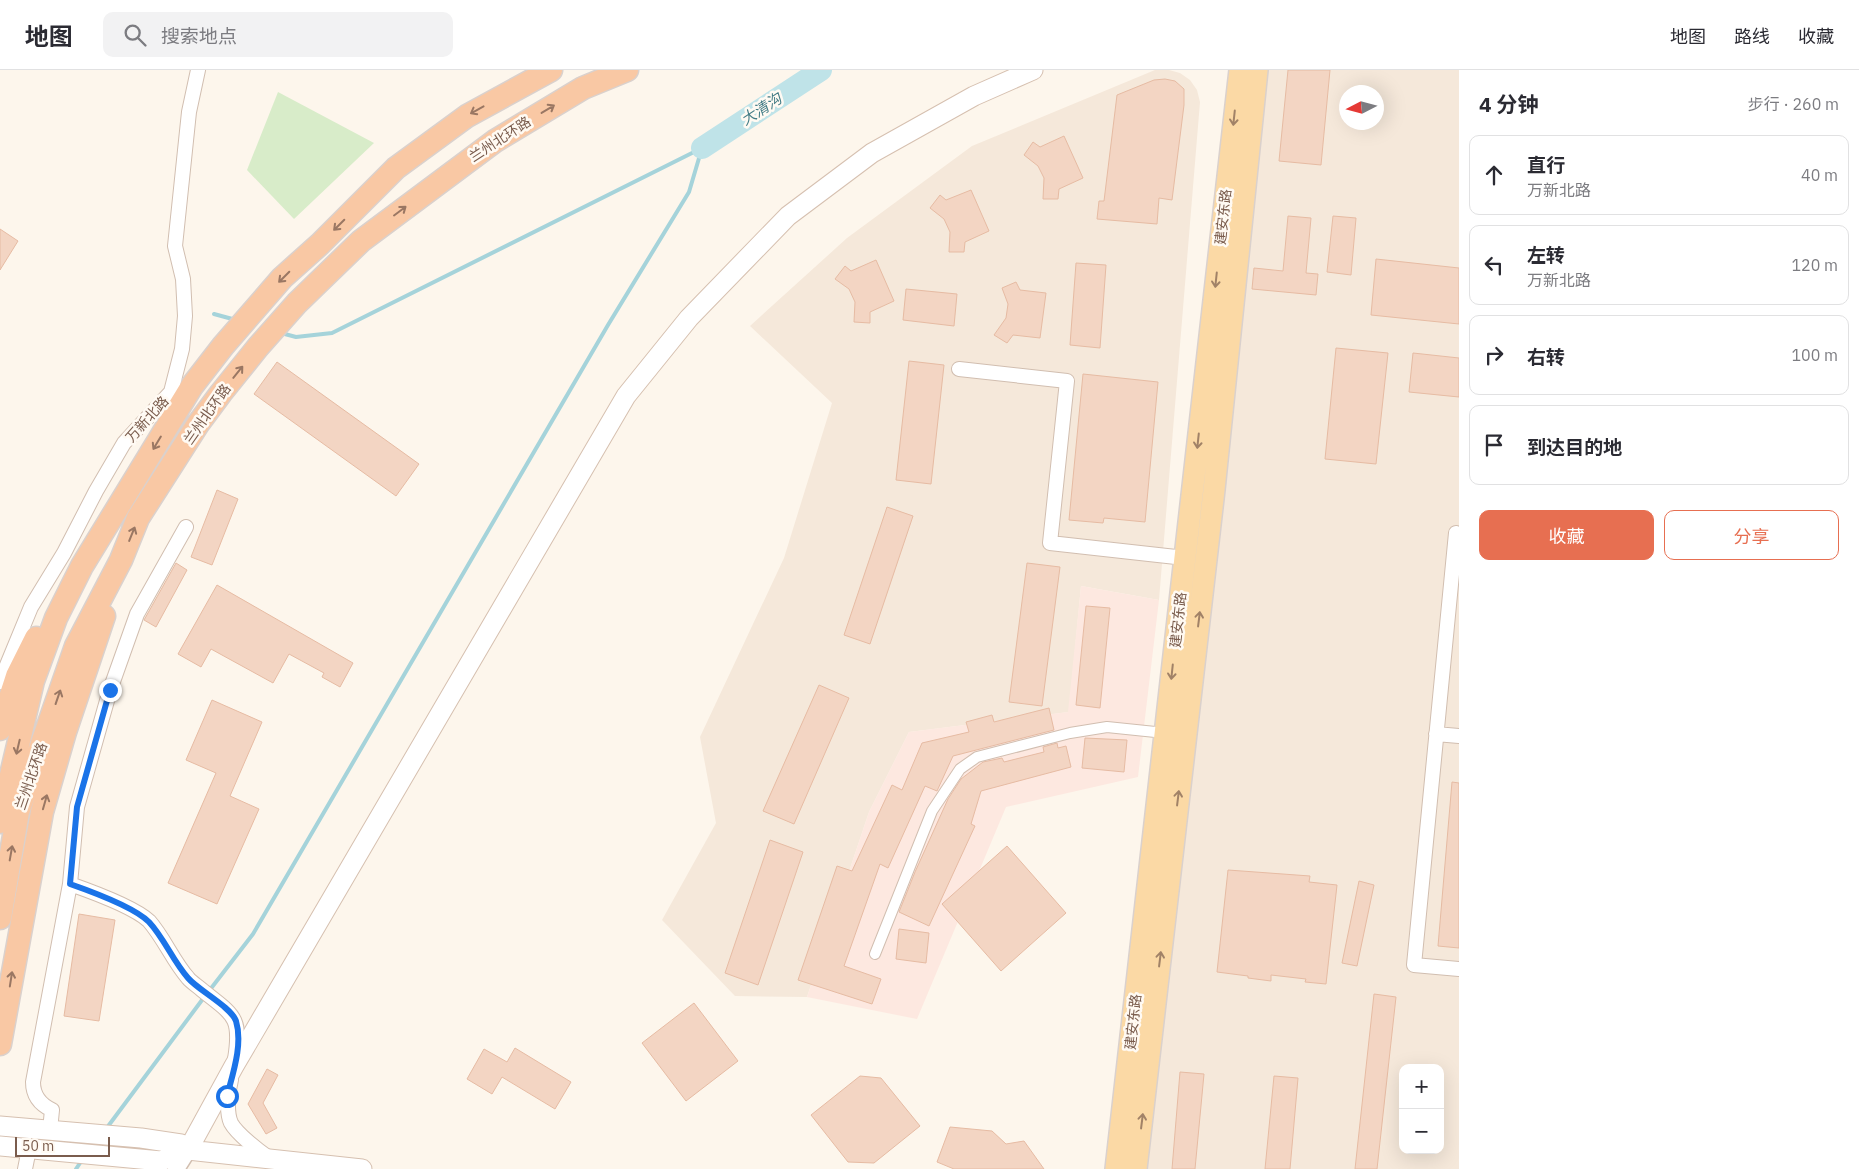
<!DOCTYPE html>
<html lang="zh">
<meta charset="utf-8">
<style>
:root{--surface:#fff;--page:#f2f2f3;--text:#2b2b33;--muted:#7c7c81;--line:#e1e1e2;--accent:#e76f51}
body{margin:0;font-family:"IBM Plex Sans","Noto Sans SC",sans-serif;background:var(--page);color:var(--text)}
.controls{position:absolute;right:15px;bottom:15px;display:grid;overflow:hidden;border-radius:10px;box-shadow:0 5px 20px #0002}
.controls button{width:45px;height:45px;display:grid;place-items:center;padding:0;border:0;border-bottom:1px solid var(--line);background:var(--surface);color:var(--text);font:25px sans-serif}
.compass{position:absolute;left:1339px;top:15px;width:45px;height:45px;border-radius:50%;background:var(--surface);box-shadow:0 5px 20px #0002;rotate:264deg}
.scale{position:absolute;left:15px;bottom:12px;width:95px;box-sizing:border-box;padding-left:5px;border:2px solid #7a5c4d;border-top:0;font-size:14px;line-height:18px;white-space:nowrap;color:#7a5c4d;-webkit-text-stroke:4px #fffaf3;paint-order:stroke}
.stop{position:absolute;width:15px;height:15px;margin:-11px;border:4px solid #1a73e8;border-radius:50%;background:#fff}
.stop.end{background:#1a73e8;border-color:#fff;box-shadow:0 1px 5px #0008}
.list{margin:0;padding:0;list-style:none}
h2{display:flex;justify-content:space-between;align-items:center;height:65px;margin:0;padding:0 20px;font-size:21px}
h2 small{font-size:16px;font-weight:400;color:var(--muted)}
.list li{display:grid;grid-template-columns:32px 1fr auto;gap:15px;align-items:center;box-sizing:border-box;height:80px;margin:0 10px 10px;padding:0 10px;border:1px solid var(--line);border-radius:10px}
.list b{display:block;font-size:19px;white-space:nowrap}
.list p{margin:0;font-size:16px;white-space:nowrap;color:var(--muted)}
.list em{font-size:16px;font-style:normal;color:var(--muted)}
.actions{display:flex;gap:10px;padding:15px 20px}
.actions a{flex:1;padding:11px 0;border:1px solid var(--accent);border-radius:10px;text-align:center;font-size:18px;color:var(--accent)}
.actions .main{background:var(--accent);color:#fff}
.icon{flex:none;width:28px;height:28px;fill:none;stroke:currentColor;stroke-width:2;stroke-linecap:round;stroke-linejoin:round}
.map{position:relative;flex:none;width:1459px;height:1099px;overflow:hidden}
header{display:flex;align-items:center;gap:30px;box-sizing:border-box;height:70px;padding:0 25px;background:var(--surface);border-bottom:1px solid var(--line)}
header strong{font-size:24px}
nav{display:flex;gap:28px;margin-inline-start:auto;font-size:18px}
.search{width:350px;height:45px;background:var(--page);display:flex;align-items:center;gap:12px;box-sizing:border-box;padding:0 18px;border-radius:10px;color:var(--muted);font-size:19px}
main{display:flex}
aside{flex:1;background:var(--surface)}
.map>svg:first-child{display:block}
.residential{fill:#f5e8da;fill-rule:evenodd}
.commercial{fill:#fde8e0}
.green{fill:#d8ecc9}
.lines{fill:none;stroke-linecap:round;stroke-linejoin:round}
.stream{stroke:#a5d3da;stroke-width:4}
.river{stroke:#bfe3e8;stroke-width:22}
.building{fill:#f3d5c3;stroke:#e6bba3}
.pedestrian-casing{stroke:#d1beb0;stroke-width:12}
.minor-casing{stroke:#d1beb0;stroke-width:16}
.tertiary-casing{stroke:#d1beb0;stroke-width:19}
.secondary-casing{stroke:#d6c0b0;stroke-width:21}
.primary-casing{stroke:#dad1cd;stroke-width:24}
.trunk-casing{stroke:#dad1cd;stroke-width:25}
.pedestrian{stroke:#fff;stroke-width:10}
.minor{stroke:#fff;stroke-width:14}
.tertiary{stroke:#fff;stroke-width:16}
.secondary{stroke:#fff;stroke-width:19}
.primary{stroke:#fbd9a5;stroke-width:21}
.trunk{stroke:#f9c8a4;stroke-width:22}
.oneway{stroke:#9a7763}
.oneway2{stroke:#a18267}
.route{stroke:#1a73e8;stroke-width:6}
.labels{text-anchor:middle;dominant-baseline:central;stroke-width:5;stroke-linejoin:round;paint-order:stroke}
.street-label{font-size:14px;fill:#7a5c4d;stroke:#fffaf3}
.water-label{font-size:15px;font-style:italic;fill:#437c86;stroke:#fffaf3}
</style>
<header>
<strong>地图</strong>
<div class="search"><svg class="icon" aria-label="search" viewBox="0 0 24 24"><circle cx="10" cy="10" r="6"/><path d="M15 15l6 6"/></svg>搜索地点</div>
<nav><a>地图</a><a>路线</a><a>收藏</a></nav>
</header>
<main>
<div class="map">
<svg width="1459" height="1099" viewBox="0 0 1459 1099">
<rect width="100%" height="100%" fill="#fdf6ec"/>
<!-- residential -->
<path class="residential" d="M 1155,0 L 1169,0 L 1180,3 L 1190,10 L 1197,20 L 1200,32 L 1159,530 L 1081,516 L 1069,642 L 909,662 L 869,742 L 807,927 L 735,926 L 662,850 L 716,753 L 700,667 L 784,488 L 832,333 L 750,256 L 847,168 L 972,76 Z
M 1262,0 L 1459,0 L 1459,1099 L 1135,1099 ZM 1346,22 L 1376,22 L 1376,52 L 1346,52 ZM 1403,998 L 1440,998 L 1440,1080 L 1403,1080 Z"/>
<!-- commercial -->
<path class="commercial" d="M 1081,516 L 1159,530 L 1138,707 L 1006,737 L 917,949 L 807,927 L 869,742 L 909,662 L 1068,642 Z"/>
<!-- green -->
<path class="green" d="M 278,22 L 374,73 L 294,149 L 247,100 Z"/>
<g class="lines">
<!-- stream -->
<path class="stream" d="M 214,244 L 236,250
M 281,263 L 296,267 L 332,263 L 702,78
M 209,921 L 253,864 L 608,255 L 689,122 L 702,78
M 106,1059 L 205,926
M 76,1099 L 82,1090"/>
<!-- river -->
<path class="river" d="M 702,78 L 821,0"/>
</g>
<!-- building -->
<path class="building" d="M 1288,0 L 1330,0 L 1321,95 L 1279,91 Z
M 1165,9 L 1175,11 L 1184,19 L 1184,35 L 1172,130 L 1159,128 L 1157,154 L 1097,149 L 1099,131 L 1104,131 L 1117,25 L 1154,10 Z
M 1064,66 L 1083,108 L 1059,119 L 1058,129 L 1043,129 L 1044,108 L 1038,96 L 1024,85 L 1033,72 L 1040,77 Z
M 971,120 L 989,161 L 965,172 L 964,182 L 949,182 L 950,162 L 944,149 L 930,138 L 940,125 L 946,130 Z
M 1288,146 L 1311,148 L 1306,203 L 1318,204 L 1316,225 L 1252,219 L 1254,198 L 1283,201 Z
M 1333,146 L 1356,148 L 1351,205 L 1327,202 Z
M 0,159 L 18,171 L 0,200 Z
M 1376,189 L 1459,198 L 1459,254 L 1371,245 Z
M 876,190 L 894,231 L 870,242 L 870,253 L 854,252 L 855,232 L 849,219 L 835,209 L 845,196 L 851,201 Z
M 1076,193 L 1106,195 L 1100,278 L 1070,275 Z
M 1016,212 L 1020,220 L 1046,223 L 1040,268 L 1013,265 L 1007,273 L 994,265 L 1006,248 L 1008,234 L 1002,218 Z
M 906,219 L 957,224 L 954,256 L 903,250 Z
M 1336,278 L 1388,283 L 1376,394 L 1325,389 Z
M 1413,283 L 1459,288 L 1459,327 L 1409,322 Z
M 909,291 L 944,295 L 931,414 L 896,410 Z
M 277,292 L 419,394 L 396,426 L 254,324 Z
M 1083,304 L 1158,312 L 1145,452 L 1104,448 L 1103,453 L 1069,450 Z
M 217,420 L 238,429 L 212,495 L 191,487 Z
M 887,437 L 913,446 L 870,574 L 844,565 Z
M 176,493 L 187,500 L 156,557 L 144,550 Z
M 1027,493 L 1060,497 L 1042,636 L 1009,632 Z
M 217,515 L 353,593 L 340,617 L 322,607 L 324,603 L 289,584 L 273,613 L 211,579 L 201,597 L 178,584 Z
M 1086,536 L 1110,538 L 1100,638 L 1076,635 Z
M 819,615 L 849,628 L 794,754 L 763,741 Z
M 212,630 L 262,652 L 230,726 L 259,739 L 217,834 L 168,813 L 216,703 L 186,690 Z
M 1049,638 L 1054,660 L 953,686 L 937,721 L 925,716 L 888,798 L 880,794 L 844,896 L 881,909 L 872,934 L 798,910 L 837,796 L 852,801 L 892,715 L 902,720 L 922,673 L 969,662 L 966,652 L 992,645 L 994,652 Z
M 1085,668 L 1127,670 L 1124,702 L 1082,698 Z
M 1057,673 L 1058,678 L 1066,676 L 1071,697 L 981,721 L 971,754 L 975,756 L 929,856 L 899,842 L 915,802 L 948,729 L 961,709 L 983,692 L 1002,688 L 1004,692 L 1044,682 L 1043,677 Z
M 1452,712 L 1459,713 L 1459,878 L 1438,876 Z
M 770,770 L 803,782 L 758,915 L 725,903 Z
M 1007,776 L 1066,843 L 1001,901 L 942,834 Z
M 1228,800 L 1310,806 L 1309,812 L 1337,815 L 1326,914 L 1305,912 L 1306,909 L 1271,905 L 1271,911 L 1248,908 L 1248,906 L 1217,902 Z
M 1359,811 L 1374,815 L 1357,896 L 1342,893 Z
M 79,844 L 115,850 L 99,951 L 64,946 Z
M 899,859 L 929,863 L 926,893 L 896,889 Z
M 1374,924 L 1396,927 L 1377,1099 L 1355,1099 Z
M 694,933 L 738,991 L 686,1031 L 642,973 Z
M 515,978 L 571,1012 L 555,1039 L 502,1007 L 492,1024 L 467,1009 L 484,979 L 507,992 Z
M 267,999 L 278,1005 L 263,1033 L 277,1058 L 266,1064 L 248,1034 Z
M 1180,1002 L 1204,1004 L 1195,1099 L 1172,1099 Z
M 860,1006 L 881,1008 L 920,1056 L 874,1093 L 848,1092 L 811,1045 Z
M 1274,1006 L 1298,1008 L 1290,1099 L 1265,1099 Z
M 950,1057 L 992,1061 L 1006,1074 L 1024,1071 L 1044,1099 L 954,1099 L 937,1092 Z"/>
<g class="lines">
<!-- pedestrian casing -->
<g class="pedestrian-casing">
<path id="pedestrian" d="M 875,884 L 932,741 L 960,699 L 977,687 L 1070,663 L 1107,657 L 1165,663"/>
</g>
<!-- minor casing -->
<g class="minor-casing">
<path id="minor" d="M 959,299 L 1067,311 L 1050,473 L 1185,488
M 1456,463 L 1414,895 L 1459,899
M 0,612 L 31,537 L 64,483 L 96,421 L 124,373 L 171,322 L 182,279 L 185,246 L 183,209 L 175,176 L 189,42 L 198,0
M 1436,664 L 1459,666
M 70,814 C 90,821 134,837 149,851 C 164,868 173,891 188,908 C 192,913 198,916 202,920 C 233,945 242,946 235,989
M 231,1010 C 228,1021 226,1042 231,1053 C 237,1064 259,1081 269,1088
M 50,1060 L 52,1040 C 39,1034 33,1025 33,1012 L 70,814 L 77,737 L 110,620 L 137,544 L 186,457
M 25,1099 L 29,1079"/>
</g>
<!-- tertiary casing -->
<g class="tertiary-casing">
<path id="tertiary" d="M 176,1099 L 188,1080"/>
</g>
<!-- secondary casing -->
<g class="secondary-casing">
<path id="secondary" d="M 0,1056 L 141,1068 L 181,1074 L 188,1080
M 0,1076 L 161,1091 L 188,1080 L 362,1099
M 188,1080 L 234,996 L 626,326 L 689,248 L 788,146 L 872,83 L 974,26 L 1033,0"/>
</g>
<!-- primary casing -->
<g class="primary-casing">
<path id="primary" d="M 1116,1099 L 1240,0
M 1136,1099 L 1214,420 L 1257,0"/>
</g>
<!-- trunk casing -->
<g class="trunk-casing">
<path id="trunk" d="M 0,659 L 17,606 L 36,568
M 0,752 L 33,611 L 56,548 L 82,496 L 192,316 L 223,276 L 282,208 L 320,174 L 396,98 L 467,46 L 551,0
M 0,848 L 18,742 L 76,576 L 121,490 L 138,448 L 198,354 L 221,323 L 258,277 L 297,233 L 361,171 L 495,71 L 583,18 L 627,0
M 0,974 L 42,742 L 65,662 L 104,546"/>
</g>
<!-- pedestrian -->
<use href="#pedestrian" class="pedestrian"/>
<!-- minor -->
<use href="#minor" class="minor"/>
<!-- tertiary -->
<use href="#tertiary" class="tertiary"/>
<!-- secondary -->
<use href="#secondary" class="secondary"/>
<!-- primary -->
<use href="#primary" class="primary"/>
<!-- trunk -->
<use href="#trunk" class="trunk"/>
</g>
<!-- one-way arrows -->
<defs><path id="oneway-shaft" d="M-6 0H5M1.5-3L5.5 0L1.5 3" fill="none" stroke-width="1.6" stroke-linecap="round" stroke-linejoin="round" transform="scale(1.25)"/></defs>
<g class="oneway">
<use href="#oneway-shaft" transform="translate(548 39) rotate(-31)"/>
<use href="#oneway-shaft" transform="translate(477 40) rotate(151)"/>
<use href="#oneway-shaft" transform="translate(400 141) rotate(-37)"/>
<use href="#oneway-shaft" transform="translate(339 155) rotate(135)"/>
<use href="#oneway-shaft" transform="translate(284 207) rotate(135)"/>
<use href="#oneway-shaft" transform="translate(238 302) rotate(-51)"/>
<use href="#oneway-shaft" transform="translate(157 373) rotate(121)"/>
<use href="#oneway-shaft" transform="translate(132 464) rotate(-68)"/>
<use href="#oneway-shaft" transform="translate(58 627) rotate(-71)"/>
<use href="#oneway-shaft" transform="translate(18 677) rotate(103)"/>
<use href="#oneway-shaft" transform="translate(45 732) rotate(-74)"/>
<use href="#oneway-shaft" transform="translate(11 783) rotate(-80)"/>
<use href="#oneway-shaft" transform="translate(11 909) rotate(-81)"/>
</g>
<g class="oneway2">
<use href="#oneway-shaft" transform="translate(1234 48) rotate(96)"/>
<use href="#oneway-shaft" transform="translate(1216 210) rotate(96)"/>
<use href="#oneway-shaft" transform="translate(1198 371) rotate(96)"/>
<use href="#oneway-shaft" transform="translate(1199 549) rotate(-83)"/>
<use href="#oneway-shaft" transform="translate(1172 602) rotate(96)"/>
<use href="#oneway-shaft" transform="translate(1178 728) rotate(-83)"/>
<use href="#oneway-shaft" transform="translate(1160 889) rotate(-83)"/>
<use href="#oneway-shaft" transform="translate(1142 1051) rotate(-83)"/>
</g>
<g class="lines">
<!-- route -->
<path class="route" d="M 110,620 L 77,737 L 70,814 C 90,821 134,837 149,852 C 164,868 173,891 188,908 C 198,920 231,937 236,951 C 243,974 233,1003 227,1026"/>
</g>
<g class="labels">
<!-- street labels -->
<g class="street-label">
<text transform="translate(500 69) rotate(-33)">兰州北环路</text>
<text transform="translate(1223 147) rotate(-84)">建安东路</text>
<text transform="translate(207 344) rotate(-55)">兰州北环路</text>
<text transform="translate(147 349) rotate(-48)">万新北路</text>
<text transform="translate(1178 550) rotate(-84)">建安东路</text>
<text transform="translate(31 706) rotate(-71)">兰州北环路</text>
<text transform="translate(1133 952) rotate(-84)">建安东路</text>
</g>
<!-- water labels -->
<g class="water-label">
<text transform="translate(761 39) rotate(-33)">大清沟</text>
</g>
</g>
</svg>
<div class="controls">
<button>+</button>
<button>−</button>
</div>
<svg class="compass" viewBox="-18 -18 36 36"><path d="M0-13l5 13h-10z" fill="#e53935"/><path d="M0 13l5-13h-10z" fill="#7c7c81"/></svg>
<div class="scale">50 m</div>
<div class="stop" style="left:227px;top:1026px"></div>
<div class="stop end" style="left:110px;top:620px"></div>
</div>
<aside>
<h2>4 分钟<small>步行 · 260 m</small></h2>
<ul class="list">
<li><svg class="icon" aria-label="ahead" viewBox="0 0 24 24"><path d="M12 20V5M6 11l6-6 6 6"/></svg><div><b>直行</b><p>万新北路</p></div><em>40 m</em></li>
<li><svg class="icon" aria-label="left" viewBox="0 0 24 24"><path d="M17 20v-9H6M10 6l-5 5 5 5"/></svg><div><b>左转</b><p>万新北路</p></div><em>120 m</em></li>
<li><svg class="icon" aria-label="right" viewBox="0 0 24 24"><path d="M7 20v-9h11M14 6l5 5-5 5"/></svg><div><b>右转</b></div><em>100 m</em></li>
<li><svg class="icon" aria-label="arrive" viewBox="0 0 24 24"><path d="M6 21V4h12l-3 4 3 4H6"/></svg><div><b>到达目的地</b></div></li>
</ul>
<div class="actions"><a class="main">收藏</a><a>分享</a></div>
</aside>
</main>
